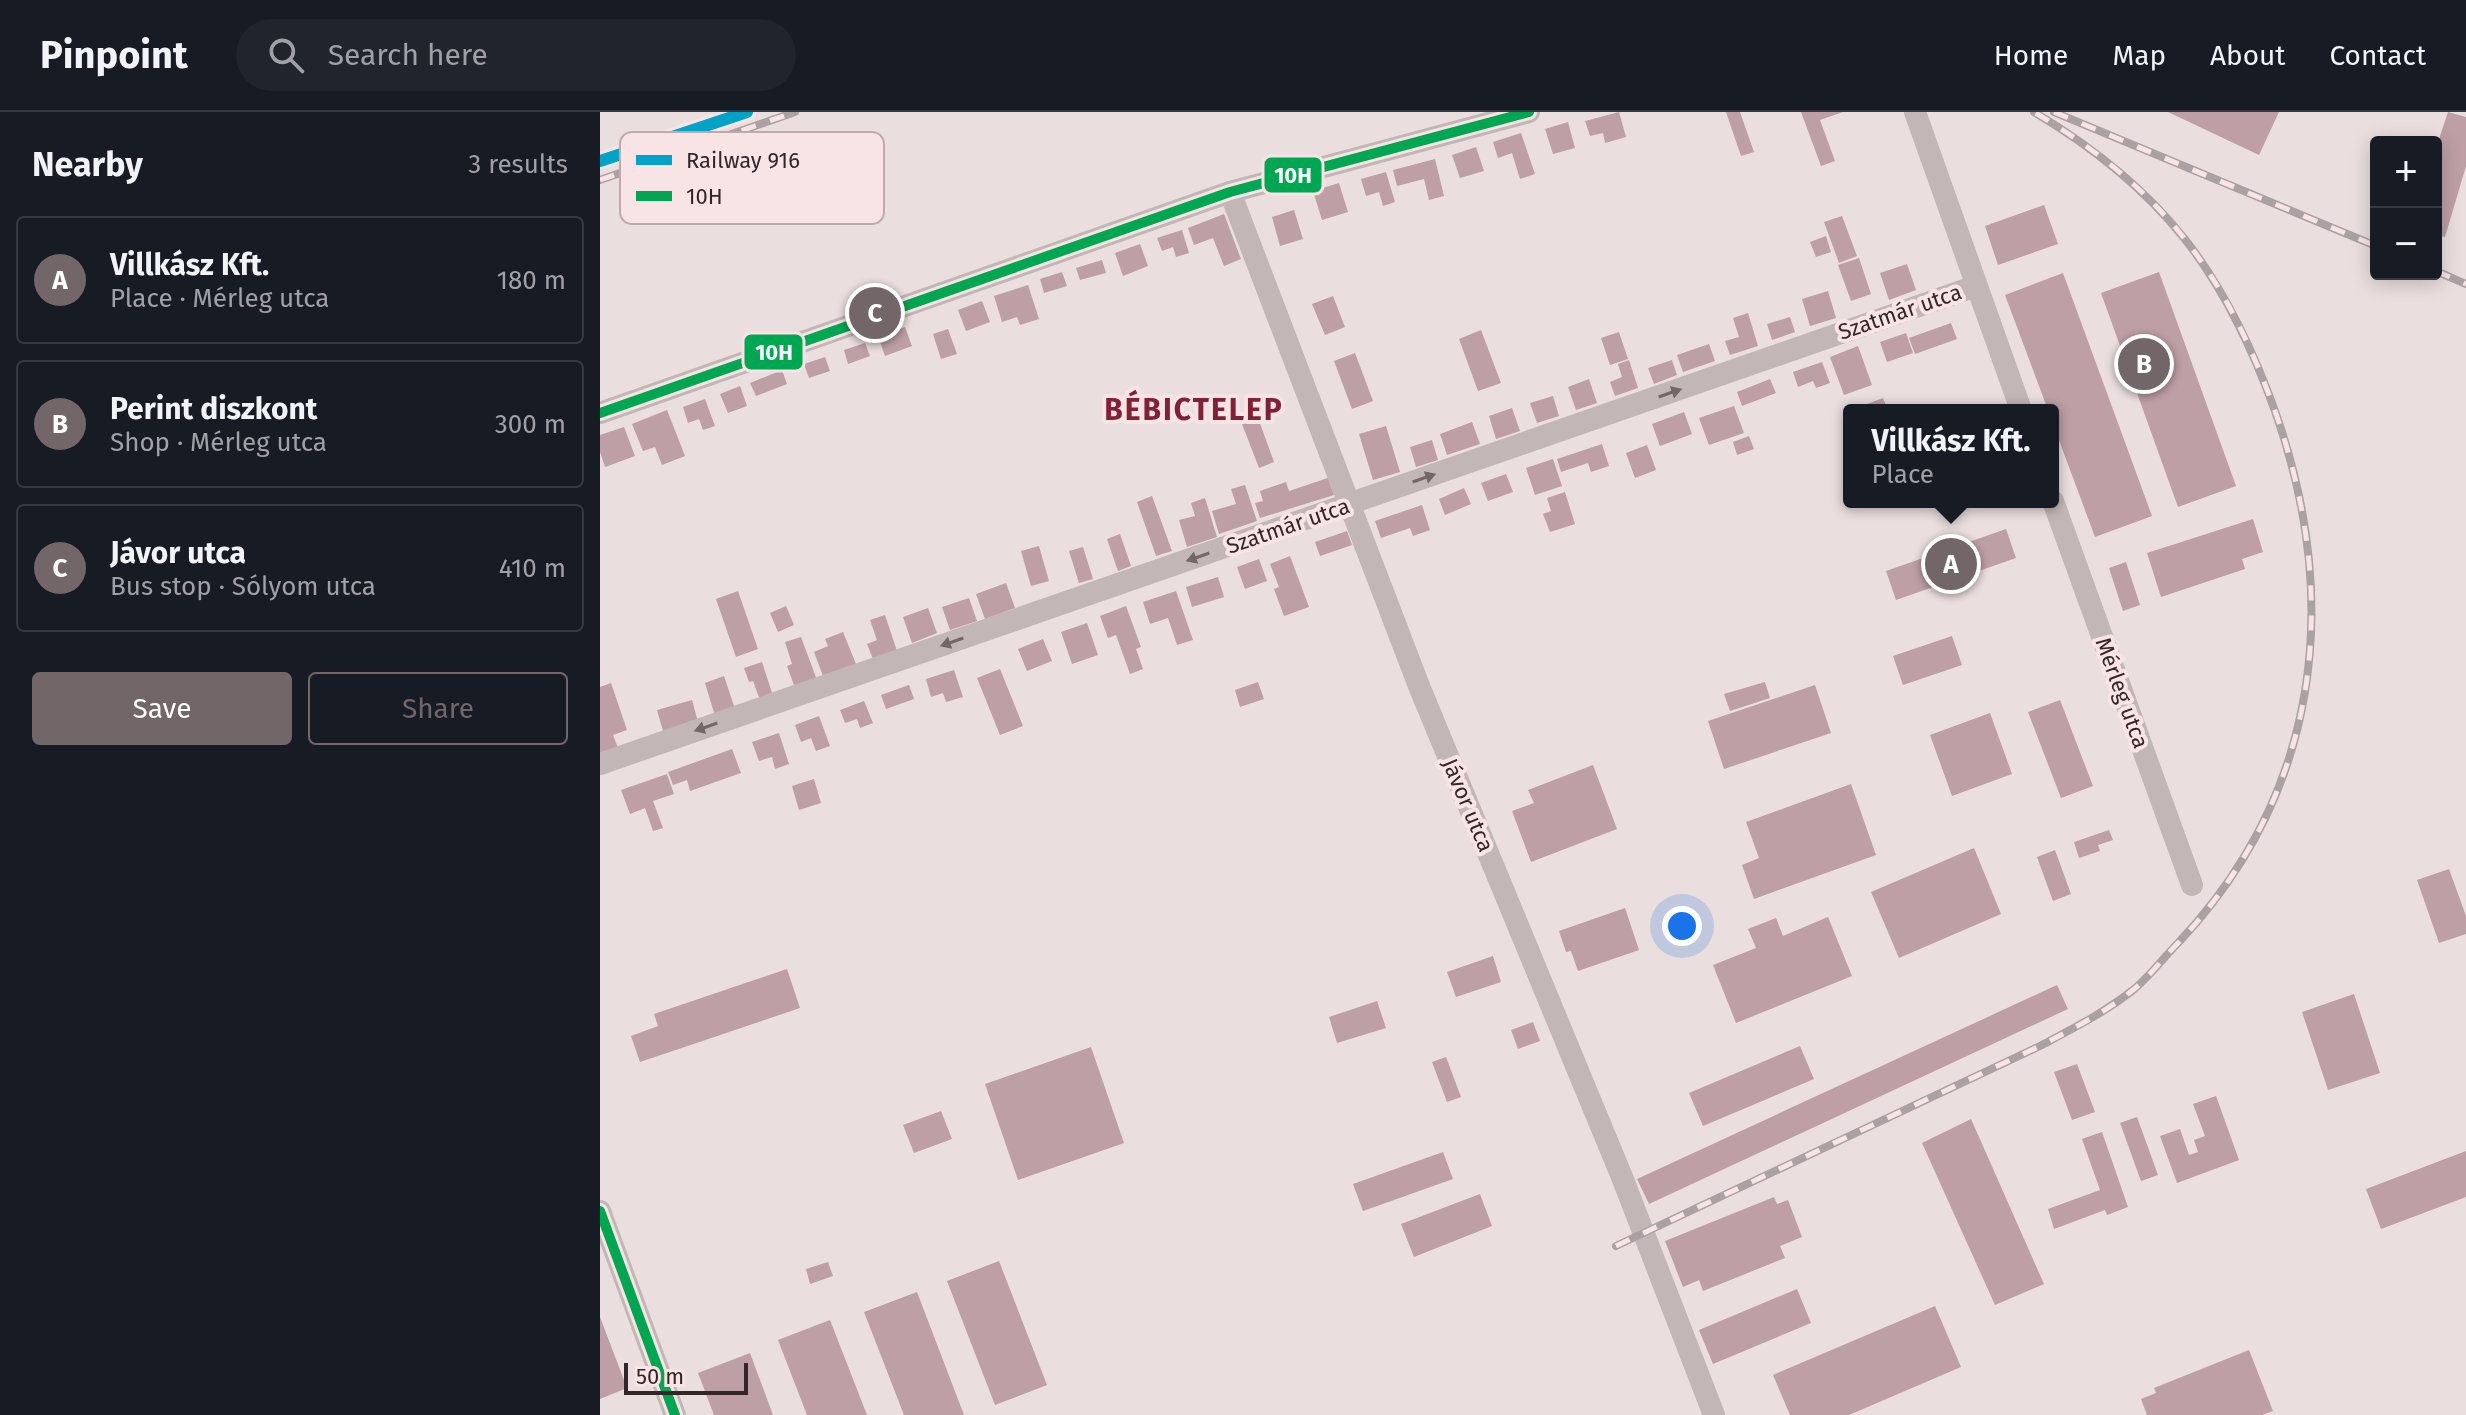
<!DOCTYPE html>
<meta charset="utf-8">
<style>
:root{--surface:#171b24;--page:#20242c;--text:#f1f3f6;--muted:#9ea1a6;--line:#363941;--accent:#736668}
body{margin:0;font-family:"Fira Sans",sans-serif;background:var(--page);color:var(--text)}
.controls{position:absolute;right:24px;top:24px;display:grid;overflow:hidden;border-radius:8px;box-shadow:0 4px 20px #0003}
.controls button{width:72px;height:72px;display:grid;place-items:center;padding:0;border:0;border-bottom:2px solid var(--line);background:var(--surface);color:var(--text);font:40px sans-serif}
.scale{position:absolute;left:24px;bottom:20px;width:124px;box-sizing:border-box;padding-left:8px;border:4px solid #332628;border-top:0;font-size:22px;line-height:28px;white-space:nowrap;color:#332628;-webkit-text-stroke:6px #f8e4e4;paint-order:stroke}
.you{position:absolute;left:1082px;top:814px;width:28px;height:28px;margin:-20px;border:6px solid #fff;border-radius:50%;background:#1a73e8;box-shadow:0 0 0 12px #1a73e833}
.badge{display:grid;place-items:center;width:52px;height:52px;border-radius:50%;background:var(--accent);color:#fff;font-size:26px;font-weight:700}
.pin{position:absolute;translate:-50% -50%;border:4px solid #fff;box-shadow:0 2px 8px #0006}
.popup{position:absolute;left:1243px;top:292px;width:216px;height:104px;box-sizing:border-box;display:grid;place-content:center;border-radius:8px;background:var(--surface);filter:drop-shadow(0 2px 6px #0005);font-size:26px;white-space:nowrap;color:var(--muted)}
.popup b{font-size:30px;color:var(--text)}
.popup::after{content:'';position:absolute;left:50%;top:100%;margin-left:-16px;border:16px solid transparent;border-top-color:var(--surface)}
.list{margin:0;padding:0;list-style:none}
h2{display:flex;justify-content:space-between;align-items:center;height:104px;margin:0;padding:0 32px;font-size:34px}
h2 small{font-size:26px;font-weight:400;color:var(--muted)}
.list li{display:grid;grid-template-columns:52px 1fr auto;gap:24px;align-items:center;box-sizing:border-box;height:128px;margin:0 16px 16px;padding:0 16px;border:2px solid var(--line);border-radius:8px}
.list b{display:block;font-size:30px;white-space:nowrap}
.list p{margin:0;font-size:26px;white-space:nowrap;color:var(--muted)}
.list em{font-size:26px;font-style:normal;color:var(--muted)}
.actions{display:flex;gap:16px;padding:24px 32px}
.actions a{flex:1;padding:18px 0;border:2px solid var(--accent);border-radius:8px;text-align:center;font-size:28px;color:var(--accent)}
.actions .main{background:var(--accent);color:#fff}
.icon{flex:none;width:44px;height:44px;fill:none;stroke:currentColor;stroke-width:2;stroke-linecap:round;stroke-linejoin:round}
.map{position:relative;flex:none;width:1866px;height:1303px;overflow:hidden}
header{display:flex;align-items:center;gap:48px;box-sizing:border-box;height:112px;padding:0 40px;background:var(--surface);border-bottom:2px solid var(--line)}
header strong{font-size:38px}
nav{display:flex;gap:44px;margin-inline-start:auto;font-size:28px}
.search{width:560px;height:72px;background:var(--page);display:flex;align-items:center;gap:20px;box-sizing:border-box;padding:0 28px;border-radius:44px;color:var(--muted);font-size:30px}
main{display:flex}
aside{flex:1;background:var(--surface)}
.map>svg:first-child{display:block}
.building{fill:#bd9fa5}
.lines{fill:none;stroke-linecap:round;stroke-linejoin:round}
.minor{stroke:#c3b6b7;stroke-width:22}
.rail-casing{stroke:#aba1a2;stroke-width:8}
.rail{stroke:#f8e4e4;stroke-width:5;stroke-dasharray:15;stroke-linecap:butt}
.bus-1-casing{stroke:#f8e4e4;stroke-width:16}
.bus-1{stroke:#00a651;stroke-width:10}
.rail-1-casing{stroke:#f8e4e4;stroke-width:18}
.rail-1{stroke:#03a2c6;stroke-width:12}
.oneway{fill:#746768}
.labels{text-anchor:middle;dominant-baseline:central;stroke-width:8;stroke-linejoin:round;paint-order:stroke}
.street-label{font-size:22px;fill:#332628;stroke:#f8e4e4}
.district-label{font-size:30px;font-weight:bold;letter-spacing:2px;fill:#7f2139;stroke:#f8e4e4}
.key{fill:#f8e4e4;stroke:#bdabac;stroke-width:2}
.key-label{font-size:22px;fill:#332628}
.line-badge{stroke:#f8e4e4;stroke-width:3}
.badge-label{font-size:22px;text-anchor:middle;font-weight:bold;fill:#fff}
</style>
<header>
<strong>Pinpoint</strong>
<div class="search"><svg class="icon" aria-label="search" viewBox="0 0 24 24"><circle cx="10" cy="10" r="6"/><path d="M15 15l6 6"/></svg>Search here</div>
<nav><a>Home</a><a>Map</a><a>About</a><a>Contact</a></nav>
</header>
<main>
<aside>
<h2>Nearby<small>3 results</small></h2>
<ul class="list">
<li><span class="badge">A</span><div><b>Villkász Kft.</b><p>Place · Mérleg utca</p></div><em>180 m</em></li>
<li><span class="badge">B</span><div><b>Perint diszkont</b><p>Shop · Mérleg utca</p></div><em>300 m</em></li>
<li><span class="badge">C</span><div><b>Jávor utca</b><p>Bus stop · Sólyom utca</p></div><em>410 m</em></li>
</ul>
<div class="actions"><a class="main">Save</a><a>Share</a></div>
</aside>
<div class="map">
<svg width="1866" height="1303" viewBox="0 0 1866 1303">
<rect width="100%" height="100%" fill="#eadede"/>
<!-- building -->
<path class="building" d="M 1019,0 L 1026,25 L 1005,31 L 1003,21 L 990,24 L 985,9 Z
M 1126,0 L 1140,0 L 1154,40 L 1141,44 Z
M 1201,0 L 1243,0 L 1220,8 L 1235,49 L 1221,54 Z
M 1568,0 L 1679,0 L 1659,43 Z
M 1848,0 L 1866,5 L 1866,54 L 1845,125 L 1836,123 L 1836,36 Z
M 968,10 L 975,36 L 953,42 L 945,17 Z
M 921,21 L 935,62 L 920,67 L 912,41 L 898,46 L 893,30 Z
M 876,35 L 884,59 L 860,66 L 852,43 Z
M 835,47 L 844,84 L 829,88 L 824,67 L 797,74 L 793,58 Z
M 786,60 L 795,90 L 783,94 L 779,80 L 766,84 L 761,67 Z
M 739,71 L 748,100 L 722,108 L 713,79 Z
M 1444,93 L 1458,132 L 1398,153 L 1385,114 Z
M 694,98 L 703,127 L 680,134 L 672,105 Z
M 624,102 L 641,147 L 624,154 L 613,126 L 594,133 L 588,116 Z
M 1242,104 L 1257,144 L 1239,151 L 1224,110 Z
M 582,118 L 589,141 L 576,145 L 573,135 L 562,139 L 557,126 Z
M 1226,124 L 1231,140 L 1216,145 L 1210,130 Z
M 540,132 L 548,154 L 523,164 L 515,141 Z
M 1259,146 L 1271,182 L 1251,189 L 1238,153 Z
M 502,148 L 506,161 L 480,168 L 476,156 Z
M 1307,152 L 1316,178 L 1289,188 L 1280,161 Z
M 462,160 L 467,174 L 444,181 L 440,167 Z
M 1559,160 L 1636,374 L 1578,395 L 1501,181 Z
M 1463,161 L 1552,404 L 1495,425 L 1453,312 L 1453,298 L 1448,298 L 1405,183 Z
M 428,173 L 439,207 L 420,213 L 417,205 L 402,210 L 394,184 Z
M 1228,179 L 1236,206 L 1210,214 L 1202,187 Z
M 733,184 L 745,215 L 725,223 L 712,192 Z
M 382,189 L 390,210 L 366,219 L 358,198 Z
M 1148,201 L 1158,234 L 1130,243 L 1125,229 L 1139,225 L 1133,206 Z
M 1190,205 L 1195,220 L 1172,228 L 1167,212 Z
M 1351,211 L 1357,227 L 1315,242 L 1309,226 Z
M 305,215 L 312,234 L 285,244 L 278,224 Z
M 348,217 L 357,242 L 341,247 L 333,222 Z
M 881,218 L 901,271 L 878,279 L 859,227 Z
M 1019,220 L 1028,247 L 1010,253 L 1001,226 Z
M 1306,221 L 1313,241 L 1287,250 L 1280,230 Z
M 265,231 L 270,244 L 248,252 L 244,238 Z
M 1109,232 L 1115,249 L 1083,260 L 1077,243 Z
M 1258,234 L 1272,273 L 1244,283 L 1230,245 Z
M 755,241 L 773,289 L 752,297 L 734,249 Z
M 225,245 L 230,259 L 209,266 L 204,252 Z
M 1029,248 L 1038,276 L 1015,284 L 1010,270 L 1022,265 L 1018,252 Z
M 1072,248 L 1077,263 L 1054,272 L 1048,256 Z
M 1222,250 L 1230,271 L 1216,276 L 1213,269 L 1198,275 L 1193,260 Z
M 182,258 L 187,272 L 156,284 L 150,271 Z
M 989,267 L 997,291 L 976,298 L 968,275 Z
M 1170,267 L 1176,281 L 1142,294 L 1137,280 Z
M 140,274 L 147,294 L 128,301 L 120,282 Z
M 953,284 L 959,304 L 937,311 L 930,291 Z
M 1283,286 L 1288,298 L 1269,298 L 1267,292 Z
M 105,287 L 115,314 L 103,318 L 99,307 L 88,311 L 83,295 Z
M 1134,294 L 1144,321 L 1109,333 L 1099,306 Z
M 912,296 L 920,319 L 896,327 L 889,304 Z
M 67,298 L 85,344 L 62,353 L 55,335 L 43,339 L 32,312 Z
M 1084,300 L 1092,322 L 1060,334 L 1052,312 Z
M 658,306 L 674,350 L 659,356 L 642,312 Z
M 872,310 L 880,332 L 847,343 L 840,322 Z
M 786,314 L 800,360 L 773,368 L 759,322 Z
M 24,315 L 35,344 L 5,355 L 0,340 L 0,323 Z
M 1149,324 L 1154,337 L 1137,343 L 1133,330 Z
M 832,328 L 838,348 L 816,355 L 810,335 Z
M 1002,332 L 1009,354 L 991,360 L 988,351 L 961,360 L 957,347 Z
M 1047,333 L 1056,358 L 1035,366 L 1026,341 Z
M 953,347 L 962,374 L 935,383 L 926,356 Z
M 906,362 L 913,380 L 888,389 L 881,371 Z
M 728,366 L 734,383 L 660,406 L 655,391 L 663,389 L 660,379 L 686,370 L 689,379 Z
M 645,373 L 657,409 L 619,422 L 612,399 L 636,392 L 631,377 Z
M 864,376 L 871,392 L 845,403 L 839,387 Z
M 965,380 L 975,412 L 950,420 L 943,402 L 951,399 L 947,386 Z
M 552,384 L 572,439 L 556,444 L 537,390 Z
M 605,386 L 617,425 L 587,435 L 579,408 L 595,404 L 591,391 Z
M 822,393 L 830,418 L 813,424 L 810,416 L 781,426 L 775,409 Z
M 1653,407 L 1663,440 L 1642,447 L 1645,457 L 1561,485 L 1547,441 Z
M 1406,417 L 1416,446 L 1296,488 L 1286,459 Z
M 747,419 L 752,433 L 720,444 L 715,430 Z
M 520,422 L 531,454 L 518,459 L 507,427 Z
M 439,434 L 449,469 L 431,474 L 421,439 Z
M 483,435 L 493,467 L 479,471 L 469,439 Z
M 690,444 L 709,495 L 684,504 L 674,477 L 679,475 L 670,452 Z
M 659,447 L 667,469 L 645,477 L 637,455 Z
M 1526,450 L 1540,493 L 1523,499 L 1509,456 Z
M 618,465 L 624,485 L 592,495 L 586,475 Z
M 406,471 L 415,496 L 385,507 L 376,482 Z
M 138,479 L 158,537 L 136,545 L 116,487 Z
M 576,479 L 593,528 L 577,533 L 568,506 L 550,512 L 543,490 Z
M 369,486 L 377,509 L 350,518 L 342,495 Z
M 186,494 L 194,513 L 178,520 L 170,501 Z
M 526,494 L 541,535 L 536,537 L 543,557 L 530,562 L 516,523 L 508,526 L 500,504 Z
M 328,496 L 337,521 L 312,531 L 303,505 Z
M 285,503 L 297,539 L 273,547 L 267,532 L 277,528 L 270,508 Z
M 487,511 L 498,543 L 472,552 L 461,520 Z
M 243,520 L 256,552 L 223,564 L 214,540 L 228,534 L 225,527 Z
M 1352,524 L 1362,553 L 1303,573 L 1293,544 Z
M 201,525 L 217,568 L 195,576 L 187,554 L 192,552 L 185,530 Z
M 443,527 L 452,549 L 427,559 L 418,537 Z
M 162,550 L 173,584 L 160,588 L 153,569 L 149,570 L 144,556 Z
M 400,557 L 423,614 L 400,623 L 377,566 Z
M 354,558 L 363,585 L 346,590 L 343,581 L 331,585 L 326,567 Z
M 124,564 L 135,597 L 115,604 L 105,571 Z
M 658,570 L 664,587 L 640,595 L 635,578 Z
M 1165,570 L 1170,586 L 1130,599 L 1124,582 Z
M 11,571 L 27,618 L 13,623 L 18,636 L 0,642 L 0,575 Z
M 309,573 L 314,587 L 286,597 L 281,583 Z
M 1215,573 L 1231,621 L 1124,657 L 1108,609 Z
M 92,588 L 98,610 L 63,619 L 57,598 Z
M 1460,588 L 1493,674 L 1461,686 L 1428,600 Z
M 264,589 L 273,611 L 260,616 L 257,607 L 245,611 L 240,598 Z
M 1390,601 L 1412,662 L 1352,684 L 1330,623 Z
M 219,604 L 230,634 L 216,639 L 211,626 L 201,630 L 195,613 Z
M 179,621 L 189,652 L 175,657 L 172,645 L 159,649 L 152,630 Z
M 132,637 L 141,661 L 90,679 L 87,668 L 73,673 L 68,660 Z
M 993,653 L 1017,717 L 931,750 L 912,699 L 934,691 L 928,678 Z
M 67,662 L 74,682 L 53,689 L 63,716 L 53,719 L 45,696 L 30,702 L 21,678 Z
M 214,667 L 221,691 L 199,698 L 192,674 Z
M 1251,672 L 1276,743 L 1154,787 L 1142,753 L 1159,746 L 1146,710 Z
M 1509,718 L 1513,728 L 1498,733 L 1500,739 L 1479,746 L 1474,730 Z
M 1374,736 L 1401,802 L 1299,846 L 1271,780 Z
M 1455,738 L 1471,782 L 1453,789 L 1437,745 Z
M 1849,757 L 1866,804 L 1866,822 L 1839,831 L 1817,768 Z
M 1025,796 L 1039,838 L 978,859 L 971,839 L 966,840 L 959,819 Z
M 1228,805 L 1252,864 L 1136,911 L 1113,853 L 1156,836 L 1148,817 L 1176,806 L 1183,824 Z
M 893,844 L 901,870 L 856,885 L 847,860 Z
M 187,857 L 200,896 L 40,950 L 31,924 L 58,914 L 54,902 Z
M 1457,873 L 1468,897 L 1049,1092 L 1037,1067 Z
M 1754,882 L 1780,961 L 1728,978 L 1702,900 Z
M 777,889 L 786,916 L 737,931 L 729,905 Z
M 933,910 L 940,929 L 918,937 L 911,918 Z
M 1200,934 L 1214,967 L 1103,1014 L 1089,981 Z
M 491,935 L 524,1031 L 418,1068 L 385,972 Z
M 846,945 L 861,985 L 847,990 L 832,950 Z
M 1477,952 L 1495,1000 L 1472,1008 L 1454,960 Z
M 1616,984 L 1639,1048 L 1577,1071 L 1560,1024 L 1580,1017 L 1589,1043 L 1598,1040 L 1594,1028 L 1605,1024 L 1593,992 Z
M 341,999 L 352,1027 L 314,1041 L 303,1013 Z
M 1537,1005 L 1558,1063 L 1541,1069 L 1520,1011 Z
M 1371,1007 L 1444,1172 L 1395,1193 L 1322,1031 Z
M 1502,1020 L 1528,1095 L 1507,1103 L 1505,1098 L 1454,1117 L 1448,1097 L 1500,1078 L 1482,1027 Z
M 1866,1039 L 1866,1085 L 1781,1117 L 1766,1077 Z
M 843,1040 L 853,1067 L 763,1099 L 753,1072 Z
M 880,1082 L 892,1114 L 814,1145 L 801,1112 Z
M 1174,1085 L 1177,1092 L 1188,1088 L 1202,1125 L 1180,1134 L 1185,1146 L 1103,1179 L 1099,1168 L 1083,1175 L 1065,1129 Z
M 399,1149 L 447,1273 L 395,1293 L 347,1169 Z
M 228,1150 L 233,1164 L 210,1172 L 206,1157 Z
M 1197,1177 L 1211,1211 L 1113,1252 L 1099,1218 Z
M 317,1180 L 364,1303 L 304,1303 L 264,1200 Z
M 1335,1194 L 1361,1255 L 1249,1303 L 1190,1303 L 1173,1263 Z
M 0,1205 L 27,1276 L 0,1287 Z
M 230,1208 L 267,1303 L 207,1303 L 178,1228 Z
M 1649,1238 L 1673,1299 L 1662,1303 L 1547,1303 L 1541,1287 L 1556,1281 L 1554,1276 Z
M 150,1241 L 173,1303 L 114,1303 L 98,1261 Z"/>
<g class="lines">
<!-- minor -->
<path class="minor" d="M 1315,0 L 1421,298
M 630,80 L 819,574 L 1022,1065 L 1114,1303
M 0,301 L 630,80 L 929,0
M 1453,389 L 1592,773
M 0,652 L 1376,174
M 0,1099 L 75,1303"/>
<!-- rail casing -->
<g class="rail-casing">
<path id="rail" d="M 1454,0 L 1776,134
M 0,68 L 195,0
M 1836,159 L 1866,172
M 1016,1134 L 1440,934 C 1472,917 1504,901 1533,878 C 1550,864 1564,845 1579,830 C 1720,680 1742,489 1675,299 C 1625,160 1563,77 1434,0"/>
</g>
<!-- rail -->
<use href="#rail" class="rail"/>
<!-- bus-1 casing -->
<g class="bus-1-casing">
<path id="bus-1" d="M 0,301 L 630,80 L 929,0
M 0,1099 L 75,1303"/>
</g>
<!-- bus-1 -->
<use href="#bus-1" class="bus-1"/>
<!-- rail-1 casing -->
<g class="rail-1-casing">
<path id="rail-1" d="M 0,49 L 147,0"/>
</g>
<!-- rail-1 -->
<use href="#rail-1" class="rail-1"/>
</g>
<!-- one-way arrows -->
<defs><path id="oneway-solid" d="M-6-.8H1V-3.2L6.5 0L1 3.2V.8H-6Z" transform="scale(2)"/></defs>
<g class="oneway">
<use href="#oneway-solid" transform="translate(1070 281) rotate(-19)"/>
<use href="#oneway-solid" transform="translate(824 366) rotate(-19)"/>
<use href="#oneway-solid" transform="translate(598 445) rotate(161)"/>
<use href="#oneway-solid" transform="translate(352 530) rotate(161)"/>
<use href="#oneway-solid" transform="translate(106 615) rotate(161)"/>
</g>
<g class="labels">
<!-- street labels -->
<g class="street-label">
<text transform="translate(1300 200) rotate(-19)">Szatmár utca</text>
<text transform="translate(688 414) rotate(-19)">Szatmár utca</text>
<text transform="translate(1522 581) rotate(70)">Mérleg utca</text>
<text transform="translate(868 693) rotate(67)">Jávor utca</text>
</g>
<!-- district labels -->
<g class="district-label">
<text x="594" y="298">BÉBICTELEP</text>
</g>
</g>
<!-- legend -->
<rect x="20" y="20" width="264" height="92" rx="12" class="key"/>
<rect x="36" y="43" width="36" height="10" fill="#03a2c6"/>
<rect x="36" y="79" width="36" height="10" fill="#00a651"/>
<g class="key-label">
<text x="86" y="56">Railway 916</text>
<text x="86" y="92">10H</text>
</g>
<g class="line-badge">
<rect x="663" y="44" width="60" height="38" rx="8" fill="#00a651"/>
<rect x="143" y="221" width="61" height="38" rx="8" fill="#00a651"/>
</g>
<g class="badge-label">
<text x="693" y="71">10H</text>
<text x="174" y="248">10H</text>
</g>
</svg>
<div class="controls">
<button>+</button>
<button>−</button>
</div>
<div class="scale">50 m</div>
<div class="you"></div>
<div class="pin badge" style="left:1351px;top:452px">A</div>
<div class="popup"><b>Villkász Kft.</b>Place</div>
<div class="pin badge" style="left:1544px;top:252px">B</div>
<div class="pin badge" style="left:275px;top:201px">C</div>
</div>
</main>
